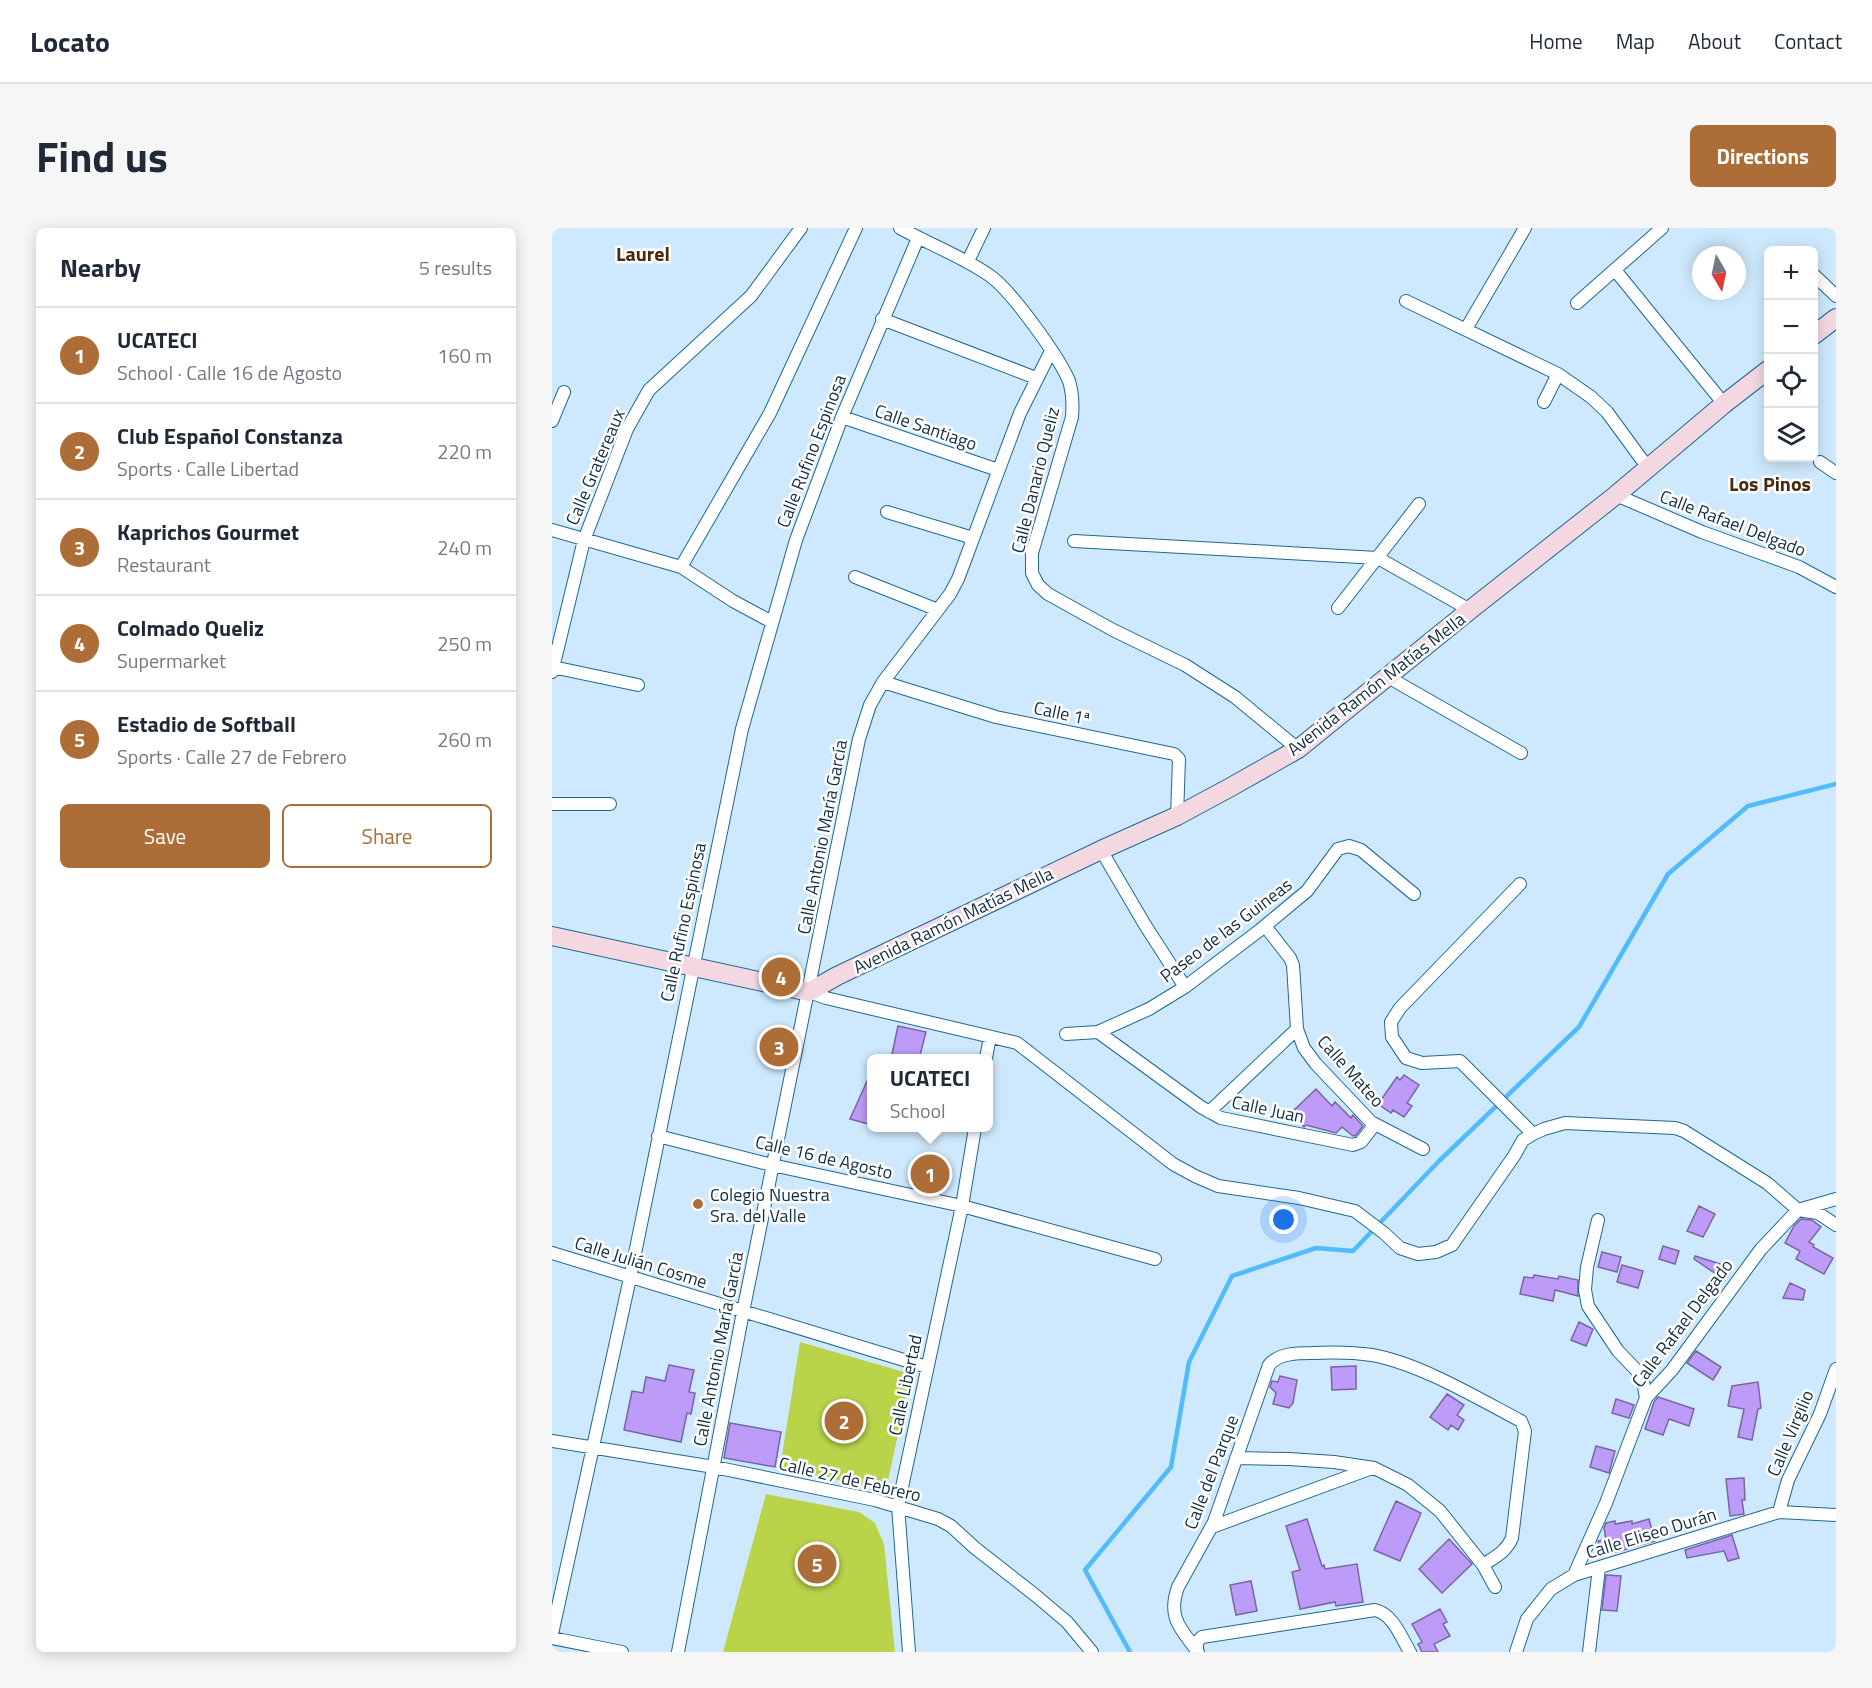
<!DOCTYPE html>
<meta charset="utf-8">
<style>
:root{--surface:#fff;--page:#f6f6f7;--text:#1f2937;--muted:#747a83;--line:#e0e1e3;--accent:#ad6d36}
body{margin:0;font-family:"Titillium Web",sans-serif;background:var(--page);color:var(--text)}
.controls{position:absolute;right:18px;top:18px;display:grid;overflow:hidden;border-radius:9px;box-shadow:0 3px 15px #0003}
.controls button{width:54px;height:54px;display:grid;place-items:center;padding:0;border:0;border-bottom:2px solid var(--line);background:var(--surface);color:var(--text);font:30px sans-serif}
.compass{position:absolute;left:1140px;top:18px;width:54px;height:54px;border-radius:50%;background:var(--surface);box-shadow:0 3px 15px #0003;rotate:171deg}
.you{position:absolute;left:732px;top:992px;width:21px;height:21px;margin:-15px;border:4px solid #fff;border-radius:50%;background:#1a73e8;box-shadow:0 0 0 9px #1a73e833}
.badge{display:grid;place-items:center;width:39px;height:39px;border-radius:50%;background:var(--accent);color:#fff;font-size:20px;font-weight:700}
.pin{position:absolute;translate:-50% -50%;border:3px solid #fff;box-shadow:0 2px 6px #0006}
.popup{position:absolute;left:315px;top:826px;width:126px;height:78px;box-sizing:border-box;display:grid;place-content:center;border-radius:9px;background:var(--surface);filter:drop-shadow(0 2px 4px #0005);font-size:20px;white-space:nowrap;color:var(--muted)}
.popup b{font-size:22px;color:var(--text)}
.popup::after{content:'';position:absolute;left:50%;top:100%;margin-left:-12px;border:12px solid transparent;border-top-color:var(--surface)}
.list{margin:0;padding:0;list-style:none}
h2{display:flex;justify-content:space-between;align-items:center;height:78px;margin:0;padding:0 24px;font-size:26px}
h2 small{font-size:20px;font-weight:400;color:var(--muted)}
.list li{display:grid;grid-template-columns:39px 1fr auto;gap:18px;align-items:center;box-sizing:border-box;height:96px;padding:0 24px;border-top:2px solid var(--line)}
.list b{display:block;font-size:22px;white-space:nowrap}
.list p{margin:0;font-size:20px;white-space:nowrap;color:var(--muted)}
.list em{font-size:20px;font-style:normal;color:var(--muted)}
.actions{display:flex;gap:12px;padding:18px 24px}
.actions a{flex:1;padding:14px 0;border:2px solid var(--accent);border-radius:9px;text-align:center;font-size:21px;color:var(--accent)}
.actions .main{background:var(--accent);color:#fff}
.icon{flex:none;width:33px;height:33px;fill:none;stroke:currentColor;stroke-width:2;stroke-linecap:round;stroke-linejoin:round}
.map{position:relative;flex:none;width:1284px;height:1424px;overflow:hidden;border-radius:9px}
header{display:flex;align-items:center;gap:36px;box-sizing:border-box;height:84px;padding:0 30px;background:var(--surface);border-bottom:2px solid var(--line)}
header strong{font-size:28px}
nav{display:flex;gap:33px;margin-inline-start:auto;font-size:21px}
.intro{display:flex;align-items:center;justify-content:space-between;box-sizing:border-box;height:144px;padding:0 36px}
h1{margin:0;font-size:42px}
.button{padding:15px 27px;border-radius:9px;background:var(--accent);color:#fff;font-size:21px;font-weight:700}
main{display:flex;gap:36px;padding:0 36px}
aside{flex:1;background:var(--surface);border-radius:9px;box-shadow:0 3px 15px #0003}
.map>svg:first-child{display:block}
.green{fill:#bad44a}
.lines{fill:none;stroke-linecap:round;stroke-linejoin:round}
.stream{stroke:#52bbfb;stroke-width:4.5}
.building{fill:#bc9cf8;stroke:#7a64a3;stroke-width:1.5}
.street-casing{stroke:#1f6893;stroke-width:14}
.secondary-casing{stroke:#1f6893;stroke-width:20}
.street{stroke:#fff;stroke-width:12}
.secondary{stroke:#f3d8e1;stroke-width:18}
.poi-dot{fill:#ad6d36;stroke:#fff;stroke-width:2}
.labels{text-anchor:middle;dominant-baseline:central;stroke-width:5;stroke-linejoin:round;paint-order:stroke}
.street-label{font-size:18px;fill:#122f42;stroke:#fff}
.poi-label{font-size:18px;fill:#122f42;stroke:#fff;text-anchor:start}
.neighbourhood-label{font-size:20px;font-weight:bold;fill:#492a0f;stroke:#fff}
</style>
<header>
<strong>Locato</strong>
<nav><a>Home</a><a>Map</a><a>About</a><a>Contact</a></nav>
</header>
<div class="intro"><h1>Find us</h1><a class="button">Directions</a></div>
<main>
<aside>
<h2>Nearby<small>5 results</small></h2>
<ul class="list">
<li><span class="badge">1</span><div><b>UCATECI</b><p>School · Calle 16 de Agosto</p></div><em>160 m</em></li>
<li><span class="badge">2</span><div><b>Club Español Constanza</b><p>Sports · Calle Libertad</p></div><em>220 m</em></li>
<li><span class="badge">3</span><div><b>Kaprichos Gourmet</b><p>Restaurant</p></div><em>240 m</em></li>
<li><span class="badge">4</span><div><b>Colmado Queliz</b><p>Supermarket</p></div><em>250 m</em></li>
<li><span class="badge">5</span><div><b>Estadio de Softball</b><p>Sports · Calle 27 de Febrero</p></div><em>260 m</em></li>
</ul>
<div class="actions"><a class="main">Save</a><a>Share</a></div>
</aside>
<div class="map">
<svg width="1284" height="1424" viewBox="0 0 1284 1424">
<rect width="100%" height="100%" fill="#cee9fd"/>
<!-- green -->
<path class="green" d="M 248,1114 L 359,1146 L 334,1262 L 228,1240 Z
M 214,1266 L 307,1284 L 323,1295 L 332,1316 L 343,1424 L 171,1424 Z"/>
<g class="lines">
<!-- stream -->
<path class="stream" d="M 578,1424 L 533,1342 L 619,1239 L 637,1134 L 680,1048 L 764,1020 L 801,1023 L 887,933 L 1027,799 L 1116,646 L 1196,578 L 1284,556"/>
</g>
<!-- building -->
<path class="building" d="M 346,798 L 374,804 L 367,831 L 339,831 Z
M 320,842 L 320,897 L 298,891 Z
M 852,847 L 867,857 L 855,875 L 860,878 L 852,889 L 841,882 L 839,885 L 826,876 L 845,849 L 848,852 Z
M 764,861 L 780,878 L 783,874 L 799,890 L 801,887 L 811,898 L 804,907 L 801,908 L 790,899 L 784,905 L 754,897 L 752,899 L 739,885 Z
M 1147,978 L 1163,986 L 1151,1009 L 1135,1003 Z
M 1249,991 L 1260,992 L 1269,999 L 1257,1014 L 1262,1017 L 1261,1019 L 1281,1030 L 1272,1046 L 1244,1031 L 1248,1023 L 1233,1015 L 1242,998 Z
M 1111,1018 L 1127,1023 L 1123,1036 L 1107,1031 Z
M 1050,1024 L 1069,1029 L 1065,1044 L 1046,1039 Z
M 1143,1028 L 1181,1040 L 1173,1052 L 1142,1031 Z
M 1070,1037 L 1091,1043 L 1086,1060 L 1065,1054 Z
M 982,1047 L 1006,1051 L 1007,1048 L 1026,1052 L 1026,1068 L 1003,1062 L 1001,1073 L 968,1066 L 972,1049 L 981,1050 Z
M 1238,1055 L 1253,1062 L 1251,1072 L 1231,1070 Z
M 1027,1094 L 1041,1101 L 1034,1118 L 1019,1112 Z
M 1144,1123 L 1169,1139 L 1161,1152 L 1135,1135 Z
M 117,1137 L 142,1142 L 137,1164 L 143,1165 L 139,1186 L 135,1185 L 129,1214 L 72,1202 L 80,1163 L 91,1165 L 94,1149 L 113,1153 Z
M 804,1138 L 804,1161 L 780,1162 L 779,1139 Z
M 728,1148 L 745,1152 L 741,1175 L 737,1180 L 721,1176 L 724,1165 L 718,1159 L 720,1153 L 726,1154 Z
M 1206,1154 L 1209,1180 L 1206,1181 L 1200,1212 L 1186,1209 L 1192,1181 L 1176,1178 L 1180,1158 Z
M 895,1166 L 912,1177 L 905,1187 L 912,1192 L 906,1202 L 899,1197 L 896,1202 L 878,1189 Z
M 1106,1169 L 1142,1181 L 1137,1198 L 1117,1191 L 1111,1207 L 1093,1201 L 1102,1174 Z
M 1064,1171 L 1082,1177 L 1077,1190 L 1060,1185 Z
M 178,1195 L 229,1204 L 223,1239 L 172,1230 Z
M 1044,1218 L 1063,1223 L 1057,1245 L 1038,1239 Z
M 1192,1250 L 1193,1272 L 1190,1272 L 1192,1286 L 1178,1288 L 1174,1251 Z
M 844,1273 L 869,1285 L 848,1333 L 822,1322 Z
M 755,1291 L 770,1338 L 772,1337 L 773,1341 L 805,1336 L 811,1374 L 784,1378 L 783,1374 L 748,1381 L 740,1344 L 748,1342 L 734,1298 Z
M 1097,1291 L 1103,1313 L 1050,1328 L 1046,1313 L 1054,1311 L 1052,1300 L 1054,1295 L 1063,1293 L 1063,1296 L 1080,1293 L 1080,1296 Z
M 1180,1307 L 1187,1330 L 1176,1333 L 1172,1323 L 1135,1330 L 1133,1322 Z
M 897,1311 L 920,1336 L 890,1365 L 867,1341 Z
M 1054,1347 L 1069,1348 L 1065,1383 L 1050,1382 Z
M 699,1353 L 705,1383 L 684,1387 L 678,1357 Z
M 888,1381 L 895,1394 L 891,1396 L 898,1408 L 882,1416 L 886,1424 L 870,1424 L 866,1416 L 870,1414 L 860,1396 Z"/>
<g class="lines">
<!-- street casing -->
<g class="street-casing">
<path id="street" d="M 348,0 C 377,16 409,28 437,47 C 459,62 507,129 517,153 C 521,166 521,177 520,189 L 480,325 L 480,345 L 486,357 L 496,366 L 561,402 L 633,437 L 683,469 L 746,521
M 416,33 L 432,0
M 1063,42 L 1172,176
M 1262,47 L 1284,68
M 854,73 L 1006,146 L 1039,169 L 1055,184 L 1096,240
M 1025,75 L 1110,0
M 330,91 L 484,150
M 914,101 L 973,0
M 992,174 L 1006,146
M 290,189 L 446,242
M 0,193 L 12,164
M 1268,234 L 1284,245
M 1064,267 L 1150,304 L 1247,339 L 1284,359
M 335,284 L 421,310
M 0,302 L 129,339 L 181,373 L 220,394
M 522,313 L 826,330 L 918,382
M 129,339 L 218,185 L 304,0
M 303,349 L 386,382
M 786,380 L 867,276
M 1,439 L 86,457
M 0,444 L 32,312 L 75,201 L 97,162 L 199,68 L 249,0
M 836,449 L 969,525
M 331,454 L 444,489 L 622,526 L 627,531 L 625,588
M 0,576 L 58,576
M 549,622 L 593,697 L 633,759
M 968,656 L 848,780 L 839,794 L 840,809 L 854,830 L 870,835 L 908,833 L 981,906
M 713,698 L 738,730 L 741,737 L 745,801 L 752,820 L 764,836 L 819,894 L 871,921
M 257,764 L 274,770 L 465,815 L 621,936 L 643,948 L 666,958 L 747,970 L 803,983 L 832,1005 L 848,1020 L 866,1026 L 884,1024 L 900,1017 L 962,928 L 971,912 L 981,906 L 992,901 L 1013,895 L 1123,900 L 1132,903 L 1215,955 L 1246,982 L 1266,985 L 1284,997
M 546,804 L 649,879 L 669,890 L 801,917 L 809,914 L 823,896
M 514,806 L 546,804 L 597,781 L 633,759 L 708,702 L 755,663 L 786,621 L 797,618 L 809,622 L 862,666
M 434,830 L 438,809
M 657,884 L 745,801
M 106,908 L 220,937 L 410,978 L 603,1031
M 1046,992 L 1035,1039 L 1033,1062 L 1036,1078 L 1066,1123 L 1090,1148 L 1094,1170
M 0,1025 L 375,1139
M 0,1213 L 162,1239 L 323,1272 L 386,1291 L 399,1298 L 423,1320 L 483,1367 L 515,1394 L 540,1424
M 684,1230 L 737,1231 L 782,1234 L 822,1240 L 856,1257 L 888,1283 L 931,1337 L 943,1359
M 1227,1284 L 1236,1252 L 1268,1186 L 1284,1141
M 660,1299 L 820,1240
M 1022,1347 L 1054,1275 L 1094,1170 L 1120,1142 L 1209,1021 L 1246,982 L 1284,971
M 0,1406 L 78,1050 L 190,501 L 244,312 L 290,189 L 366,10
M 0,1410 L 70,1424
M 645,1423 L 645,1414 L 650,1409 L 823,1382 C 841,1386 849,1409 858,1424
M 126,1424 L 191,1084 L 307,511 L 318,477 L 331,454 L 398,366 L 406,351 L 468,185 L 499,123
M 357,1424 L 346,1278 L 410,978 L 423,900
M 646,1424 C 629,1401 615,1390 626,1359 L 662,1294 L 717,1137 C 727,1125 746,1125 760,1125 C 780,1124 800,1124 820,1127 C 869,1136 925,1170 969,1193 L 973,1203 L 960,1310 C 954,1324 943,1329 931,1337
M 964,1424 L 975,1391 L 999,1361 L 1022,1347 L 1227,1284 L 1284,1287
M 1037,1424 L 1047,1340"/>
</g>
<!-- secondary casing -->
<g class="secondary-casing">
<path id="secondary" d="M 1262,107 L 1284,90
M 0,708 L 257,764 L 285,748 L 549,622 L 625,588 L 677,560 L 746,521 L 918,382 L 1064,267 L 1172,176 L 1216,142"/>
</g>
<!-- street -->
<use href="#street" class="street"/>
<!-- secondary -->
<use href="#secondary" class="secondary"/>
</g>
<!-- markers -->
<circle class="poi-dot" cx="146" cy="976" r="6"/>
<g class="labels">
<!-- street labels -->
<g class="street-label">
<text transform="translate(374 199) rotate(19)">Calle Santiago</text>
<text transform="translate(259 223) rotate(-69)">Calle Rufino Espinosa</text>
<text transform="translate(43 239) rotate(-67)">Calle Gratereaux</text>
<text transform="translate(483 252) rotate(-76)">Calle Danario Queliz</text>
<text transform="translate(1181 295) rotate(21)">Calle Rafael Delgado</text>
<text transform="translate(824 456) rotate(-38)">Avenida Ramón Matías Mella</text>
<text transform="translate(510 485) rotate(12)">Calle 1ª</text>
<text transform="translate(270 609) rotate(-79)">Calle Antonio María García</text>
<text transform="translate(401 692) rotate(-26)">Avenida Ramón Matías Mella</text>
<text transform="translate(131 694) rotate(-78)">Calle Rufino Espinosa</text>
<text transform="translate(674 702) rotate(-37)">Paseo de las Guineas</text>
<text transform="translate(799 843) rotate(48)">Calle Mateo</text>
<text transform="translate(716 881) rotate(12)">Calle Juan</text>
<text transform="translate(272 929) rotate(13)">Calle 16 de Agosto</text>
<text transform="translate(89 1034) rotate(17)">Calle Julián Cosme</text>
<text transform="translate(1130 1095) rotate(-53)">Calle Rafael Delgado</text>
<text transform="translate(166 1121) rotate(-79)">Calle Antonio María García</text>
<text transform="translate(353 1157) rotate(-78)">Calle Libertad</text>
<text transform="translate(1238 1205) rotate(-67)">Calle Virgilio</text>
<text transform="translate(659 1244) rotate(-69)">Calle del Parque</text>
<text transform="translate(298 1251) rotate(13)">Calle 27 de Febrero</text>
<text transform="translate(1099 1305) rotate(-17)">Calle Eliseo Durán</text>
</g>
<!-- poi labels -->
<g class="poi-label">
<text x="158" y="966">Colegio Nuestra<tspan x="158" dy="21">Sra. del Valle</tspan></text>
</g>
<!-- neighbourhood labels -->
<g class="neighbourhood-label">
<text x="91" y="25">Laurel</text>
<text x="1218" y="255">Los Pinos</text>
</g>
</g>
</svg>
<div class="controls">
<button>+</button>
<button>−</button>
<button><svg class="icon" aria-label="locate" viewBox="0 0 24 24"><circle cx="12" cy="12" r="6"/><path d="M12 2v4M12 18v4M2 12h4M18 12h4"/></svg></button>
<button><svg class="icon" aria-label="layers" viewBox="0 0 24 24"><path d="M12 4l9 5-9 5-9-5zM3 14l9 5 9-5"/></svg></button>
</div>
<svg class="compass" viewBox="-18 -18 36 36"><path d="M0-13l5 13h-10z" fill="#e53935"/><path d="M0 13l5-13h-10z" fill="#747a83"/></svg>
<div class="you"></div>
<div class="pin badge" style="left:378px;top:946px">1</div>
<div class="popup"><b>UCATECI</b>School</div>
<div class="pin badge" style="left:292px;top:1193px">2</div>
<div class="pin badge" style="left:227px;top:819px">3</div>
<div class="pin badge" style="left:229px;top:749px">4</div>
<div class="pin badge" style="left:265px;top:1336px">5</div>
</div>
</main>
